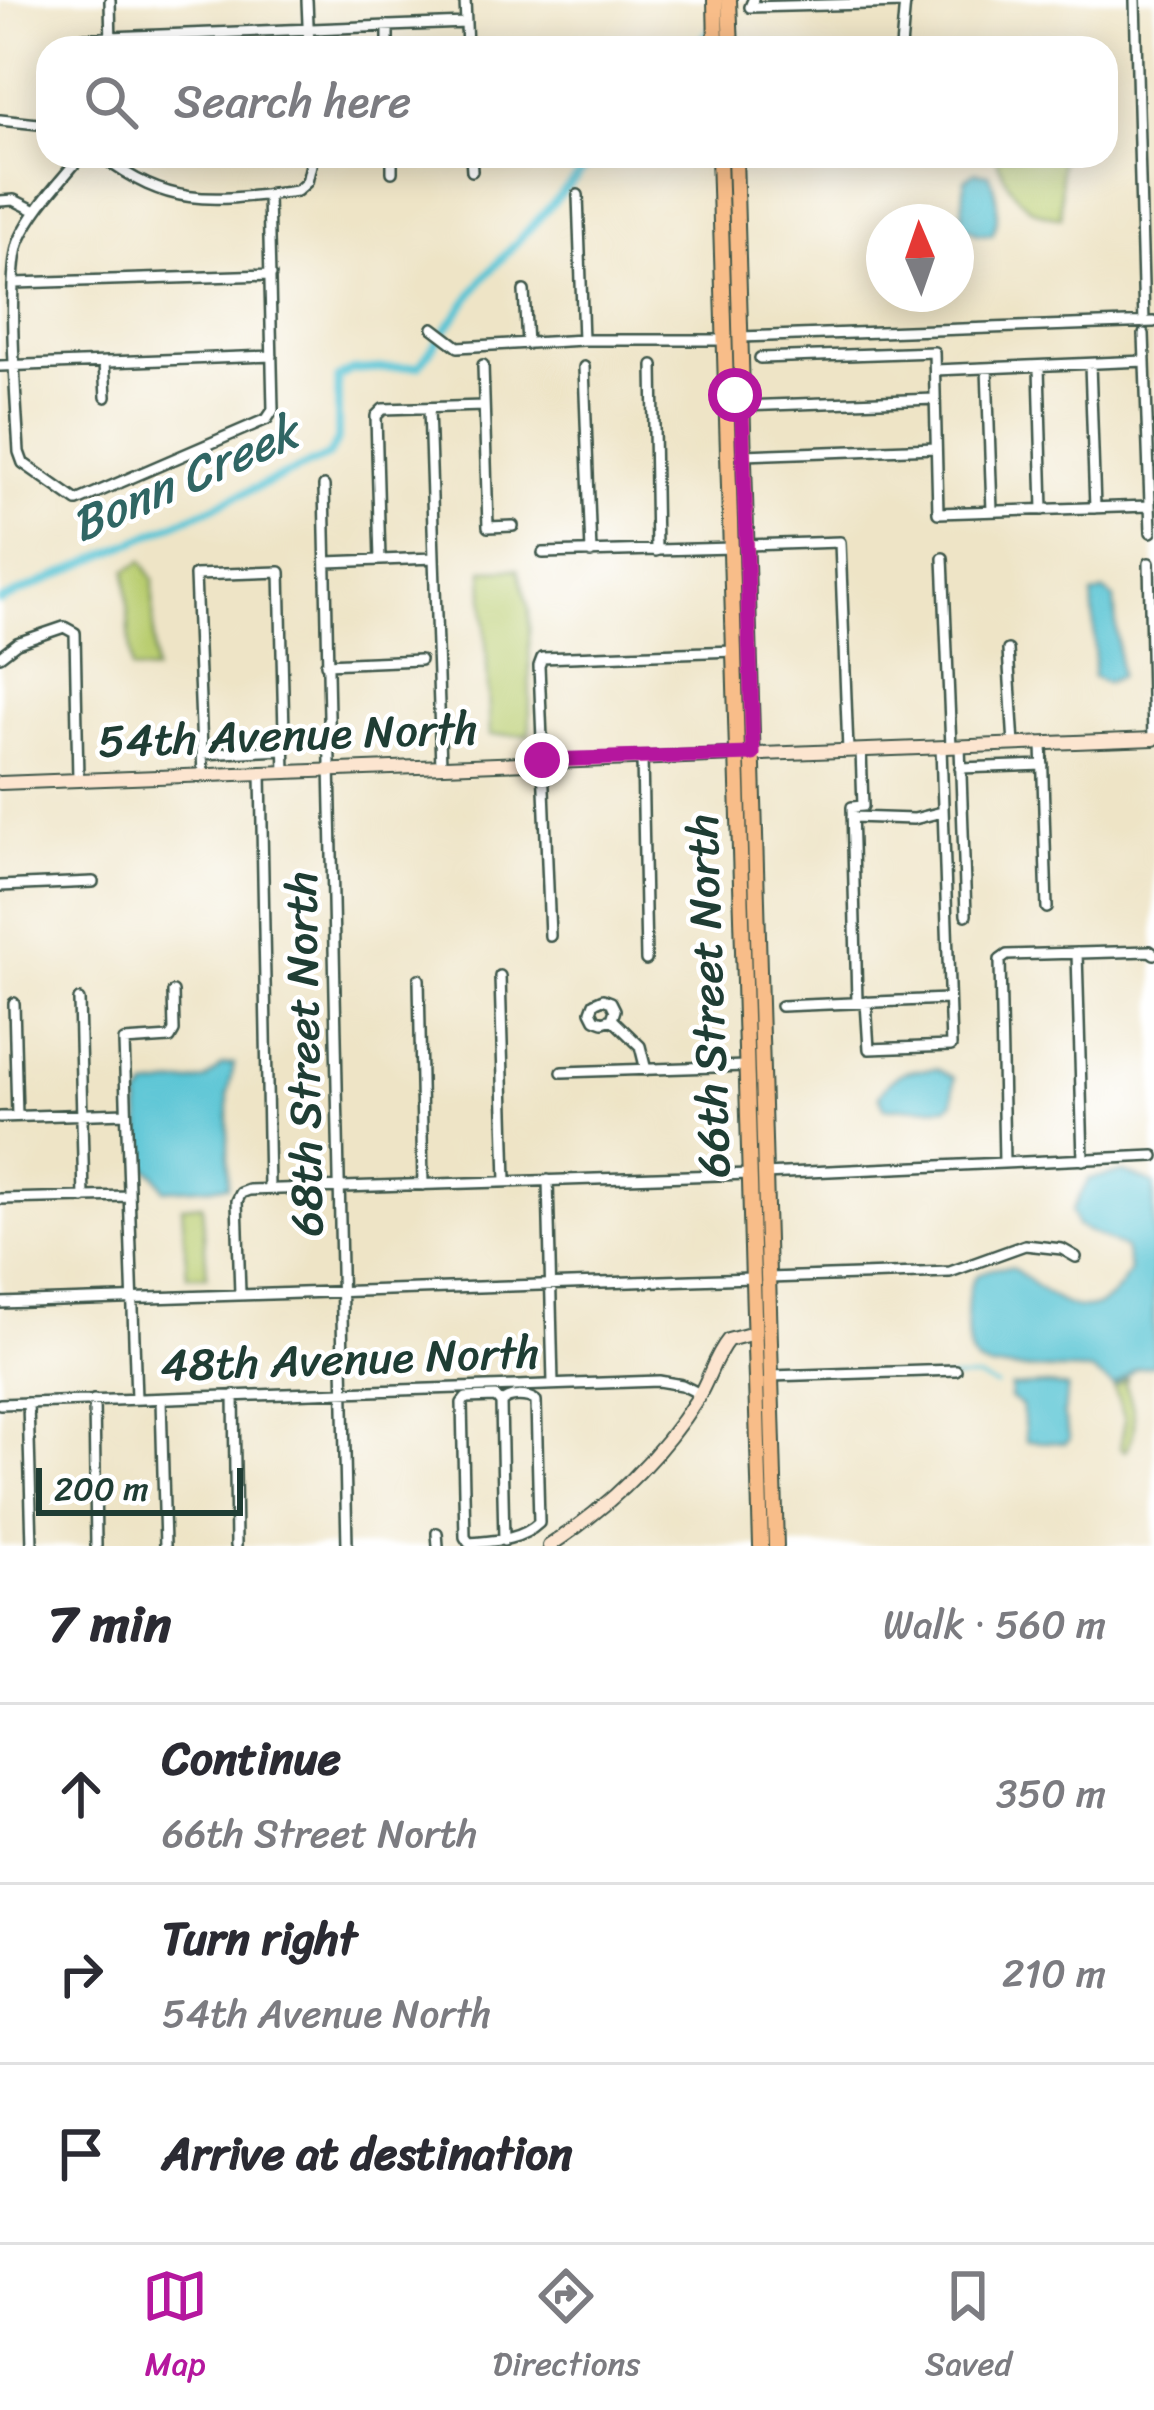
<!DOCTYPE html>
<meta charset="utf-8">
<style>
:root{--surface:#fff;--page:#f7f7f7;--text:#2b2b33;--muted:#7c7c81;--line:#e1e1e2;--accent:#b5179e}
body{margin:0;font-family:Sriracha,sans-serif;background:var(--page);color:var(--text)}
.compass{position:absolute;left:866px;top:204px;width:108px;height:108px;border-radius:50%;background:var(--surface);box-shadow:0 6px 30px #0003;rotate:358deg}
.scale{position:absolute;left:36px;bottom:30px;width:207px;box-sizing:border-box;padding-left:12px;border:6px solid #1f3d34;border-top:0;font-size:33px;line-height:42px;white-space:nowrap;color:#1f3d34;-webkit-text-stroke:9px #fff;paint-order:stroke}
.stop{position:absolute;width:36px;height:36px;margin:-27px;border:9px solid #b5179e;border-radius:50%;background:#fff}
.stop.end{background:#b5179e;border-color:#fff;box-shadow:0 3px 12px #0008}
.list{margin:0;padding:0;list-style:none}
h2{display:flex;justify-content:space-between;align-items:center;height:156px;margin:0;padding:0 48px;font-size:51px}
h2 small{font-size:39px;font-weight:400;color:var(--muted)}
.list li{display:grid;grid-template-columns:78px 1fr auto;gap:36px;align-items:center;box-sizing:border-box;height:180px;padding:0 48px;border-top:3px solid var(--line)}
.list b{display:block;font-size:45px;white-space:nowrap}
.list p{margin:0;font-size:39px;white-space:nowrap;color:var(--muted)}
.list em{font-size:39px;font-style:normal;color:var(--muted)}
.icon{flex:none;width:66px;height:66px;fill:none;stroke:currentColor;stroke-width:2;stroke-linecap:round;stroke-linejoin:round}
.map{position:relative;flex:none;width:1154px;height:1546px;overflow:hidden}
.search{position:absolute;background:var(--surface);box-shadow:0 6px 30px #0003;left:36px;right:36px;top:36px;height:132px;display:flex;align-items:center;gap:30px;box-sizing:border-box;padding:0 42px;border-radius:36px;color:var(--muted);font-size:45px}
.sheet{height:696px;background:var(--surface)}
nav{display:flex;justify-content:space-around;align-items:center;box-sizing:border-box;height:168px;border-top:3px solid var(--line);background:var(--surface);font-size:33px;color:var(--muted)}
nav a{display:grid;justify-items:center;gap:6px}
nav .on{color:var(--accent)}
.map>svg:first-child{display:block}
.green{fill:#b9cd70;stroke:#6c8552;stroke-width:3}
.water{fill:#59c4d4;stroke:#3c8084;stroke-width:3}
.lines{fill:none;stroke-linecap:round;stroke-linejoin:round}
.stream{stroke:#59c4d4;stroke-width:3}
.canal{stroke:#59c4d4;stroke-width:8}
.street-casing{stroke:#3e564a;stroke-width:14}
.secondary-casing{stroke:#3e564a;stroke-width:16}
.primary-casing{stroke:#3e564a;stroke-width:18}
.street{stroke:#fff;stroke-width:9}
.secondary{stroke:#fce5d0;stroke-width:12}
.primary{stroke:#f8bd89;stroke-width:14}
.route{stroke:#b5179e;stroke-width:15}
.labels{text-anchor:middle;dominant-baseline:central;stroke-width:9;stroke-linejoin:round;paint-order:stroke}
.street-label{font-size:45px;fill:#1f3d34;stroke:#fff}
.water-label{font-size:48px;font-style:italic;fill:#306664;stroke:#fff}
</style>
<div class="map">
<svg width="1154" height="1546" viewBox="0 0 1154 1546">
<rect width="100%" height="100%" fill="#fff"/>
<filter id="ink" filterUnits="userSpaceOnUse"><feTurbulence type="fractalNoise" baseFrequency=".00833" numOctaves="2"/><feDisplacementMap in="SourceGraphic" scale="24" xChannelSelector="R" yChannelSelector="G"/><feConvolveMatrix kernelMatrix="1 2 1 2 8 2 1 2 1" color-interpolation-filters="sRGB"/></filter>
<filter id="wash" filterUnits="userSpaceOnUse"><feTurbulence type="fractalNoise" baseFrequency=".004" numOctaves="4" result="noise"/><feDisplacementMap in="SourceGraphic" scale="48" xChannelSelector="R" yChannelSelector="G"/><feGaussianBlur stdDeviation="2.7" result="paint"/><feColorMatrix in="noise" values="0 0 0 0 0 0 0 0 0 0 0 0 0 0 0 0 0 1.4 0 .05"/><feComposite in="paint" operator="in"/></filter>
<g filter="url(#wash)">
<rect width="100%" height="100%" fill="#eee4c6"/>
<!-- green -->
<path class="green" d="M 995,156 L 1060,156 L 1061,217 C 1022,216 1009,187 995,156 Z
M 142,561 L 153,579 L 154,672 L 131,670 L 126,570 Z
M 518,569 L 529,610 L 530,726 L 528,735 L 490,735 L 483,570 Z
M 202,1204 L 207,1276 L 187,1276 L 182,1206 Z
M 1128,1378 L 1125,1384 C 1134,1405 1140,1432 1125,1451 L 1120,1448 L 1125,1420 L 1114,1388 Z"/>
<!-- water -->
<path class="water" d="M 974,172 L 989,174 C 998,190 1000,218 992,235 L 977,234 L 961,223 L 965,180 Z
M 1104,591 L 1114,598 L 1120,676 L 1106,683 L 1093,677 C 1096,650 1094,623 1092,595 Z
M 234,1064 L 228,1094 L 228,1186 L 164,1190 L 155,1174 L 143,1165 L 139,1099 L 148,1088 L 205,1080 L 222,1065 Z
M 937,1069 L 954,1078 L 953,1101 L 947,1107 L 885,1108 L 879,1096 C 894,1069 908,1070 937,1069 Z
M 1124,1172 L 1154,1184 L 1154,1365 L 1135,1369 L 1114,1386 L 1091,1371 L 990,1368 C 983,1365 977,1365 973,1358 C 965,1347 965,1289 974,1278 C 982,1269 1001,1267 1012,1267 C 1055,1301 1094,1338 1130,1271 L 1125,1249 L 1077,1226 L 1072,1211 L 1089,1179 Z
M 1050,1385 L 1068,1388 L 1063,1413 L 1070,1439 L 1065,1443 L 1026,1441 L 1022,1406 L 1010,1398 L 1011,1387 Z"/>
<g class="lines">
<!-- stream -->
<path class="stream" d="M 1152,329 L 1154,329
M 904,1380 L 978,1378 L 997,1386"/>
<!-- canal -->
<path class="canal" d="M 694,48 L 713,28
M 0,601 L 328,456 L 338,440 L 338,378 L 352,370 L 419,366 L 483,279 L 596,156"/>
</g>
</g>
<g filter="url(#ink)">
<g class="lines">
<!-- street casing -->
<g class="street-casing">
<path id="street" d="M 110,0 L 111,48
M 307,0 L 309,48
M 465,0 L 467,48
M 753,0 L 750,7 L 906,3
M 1135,0 L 1144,323
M 388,26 L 388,48
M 84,38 L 466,23
M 901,48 L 905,1
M 0,120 L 48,125
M 81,156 C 60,182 34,208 20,239 C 5,269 17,411 19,452 L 23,463 L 77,501 L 267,419 L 273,410 L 268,195
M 101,156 C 171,209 213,201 297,191 L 307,182 L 313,156
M 392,156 L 392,172
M 471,156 L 472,171
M 578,195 L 583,340
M 0,201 L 14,200 L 36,211
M 15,283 L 271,275
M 524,291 L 527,344
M 433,328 L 458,347 L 583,340 L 725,340
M 1144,334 L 1151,532
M 740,337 L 1154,322
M 760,358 L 934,352 L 938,513 L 1149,506
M 104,363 L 106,397
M 1090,364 L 1095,508
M 483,365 L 488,527 L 513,526
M 653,365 L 656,551
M 0,366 L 272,356
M 584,367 L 591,553
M 1039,367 L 1043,510
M 987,368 L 992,511
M 935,370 L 1145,361
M 742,406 L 935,399
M 429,408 L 441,766
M 744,455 L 936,448
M 324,486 L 347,1546
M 746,545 L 840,542 L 848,751
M 543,553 L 733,548
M 943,558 L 951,747
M 380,560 L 376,416 L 383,409 L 484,406
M 327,562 L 434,558
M 1149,563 L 1153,739
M 1008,650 L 1014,745
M 0,656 L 17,643 L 64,627 L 75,633 L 78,779
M 326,664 L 420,660
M 1042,744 L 1047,908
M 960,747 L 966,915
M 202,754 L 284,750
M 642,758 L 646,960
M 960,768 L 1043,765
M 261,774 L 269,1188
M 203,776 L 195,575 L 280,572 L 285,773
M 852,817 L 914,819 L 942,812
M 0,886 L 93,882
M 550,936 L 539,666 L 542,658 L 735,651
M 1077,953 L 1083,1160
M 500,976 L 506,1181
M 419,979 L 423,1185
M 79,1000 L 84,1198
M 857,1002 L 852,807 L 863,806 L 861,750
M 866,1002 L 869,1049 L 951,1046 L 941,747
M 14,1003 L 17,1116
M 781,1006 L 947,999
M 612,1019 L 603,1022 L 595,1019 L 591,1011 L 594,1003 L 603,999 L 611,1002 L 615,1010 L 612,1019 L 640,1046 L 646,1070
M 562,1072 L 746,1066
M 0,1117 L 126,1113
M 1004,1162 L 1000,960 L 1007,955 L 1150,951 L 1154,954
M 764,1174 L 1154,1156
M 548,1180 L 553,1384
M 0,1199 L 129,1196
M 768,1278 L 950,1272 L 1025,1245 L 1062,1249 L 1076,1257
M 240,1294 L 237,1201 L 241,1193 L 249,1190 L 750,1174
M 0,1303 L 752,1278
M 771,1376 L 956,1370
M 234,1395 L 236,1546
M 496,1397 L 501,1403 C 509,1394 527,1395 536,1401 L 539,1523 C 520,1541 493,1541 469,1543 L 465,1537 L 462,1403 L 466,1398 Z
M 136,1399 L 124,1041 L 170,1038 L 174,1031 L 173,992
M 161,1399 L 165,1546
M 94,1400 L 96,1546
M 28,1403 L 32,1546
M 501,1403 L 504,1541
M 0,1404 L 659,1381 L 682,1385 L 700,1394
M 437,1533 L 438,1546"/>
</g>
<!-- secondary casing -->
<g class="secondary-casing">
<path id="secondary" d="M 0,783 L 1154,739
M 549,1546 C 609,1507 658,1460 697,1399 C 709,1380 714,1357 728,1340 L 754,1333"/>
</g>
<!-- primary casing -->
<g class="primary-casing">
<path id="primary" d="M 715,0 L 716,48
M 729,0 L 731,48
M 719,156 L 761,1546
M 735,156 L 776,1546"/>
</g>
<!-- street -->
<use href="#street" class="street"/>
<!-- secondary -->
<use href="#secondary" class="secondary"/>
<!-- primary -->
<use href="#primary" class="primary"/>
</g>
</g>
<g class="lines" filter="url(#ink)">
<!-- route -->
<path class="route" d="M 542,760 L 753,754 L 742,414 L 736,406 L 735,395"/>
</g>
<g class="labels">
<!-- street labels -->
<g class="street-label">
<text transform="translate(288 735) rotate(-2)">54th Avenue North</text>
<text transform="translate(708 996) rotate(-92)">66th Street North</text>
<text transform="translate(304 1054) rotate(-91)">68th Street North</text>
<text transform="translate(350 1359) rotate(-2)">48th Avenue North</text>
</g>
<!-- water labels -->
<g class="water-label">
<text transform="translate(184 478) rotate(-24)">Bonn Creek</text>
</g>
</g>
</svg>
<svg class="compass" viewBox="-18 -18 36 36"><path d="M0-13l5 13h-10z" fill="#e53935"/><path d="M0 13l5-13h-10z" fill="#7c7c81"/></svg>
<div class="scale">200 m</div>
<div class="stop" style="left:735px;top:395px"></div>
<div class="stop end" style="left:542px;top:760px"></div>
<div class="search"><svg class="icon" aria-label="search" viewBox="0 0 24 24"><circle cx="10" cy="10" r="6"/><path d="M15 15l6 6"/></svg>Search here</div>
</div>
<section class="sheet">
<h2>7 min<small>Walk · 560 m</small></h2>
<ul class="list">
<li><svg class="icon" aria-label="ahead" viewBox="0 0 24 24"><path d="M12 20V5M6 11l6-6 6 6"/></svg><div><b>Continue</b><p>66th Street North</p></div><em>350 m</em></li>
<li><svg class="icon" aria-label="right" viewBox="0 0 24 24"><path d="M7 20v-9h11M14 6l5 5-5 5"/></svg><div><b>Turn right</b><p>54th Avenue North</p></div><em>210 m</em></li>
<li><svg class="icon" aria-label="arrive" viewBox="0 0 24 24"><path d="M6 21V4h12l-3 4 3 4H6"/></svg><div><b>Arrive at destination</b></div></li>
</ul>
</section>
<nav>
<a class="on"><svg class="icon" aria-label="map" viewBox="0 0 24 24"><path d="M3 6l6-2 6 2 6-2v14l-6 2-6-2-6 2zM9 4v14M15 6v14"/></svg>Map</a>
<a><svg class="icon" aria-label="directions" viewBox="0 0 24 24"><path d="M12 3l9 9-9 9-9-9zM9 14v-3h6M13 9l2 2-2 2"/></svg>Directions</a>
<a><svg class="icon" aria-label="saved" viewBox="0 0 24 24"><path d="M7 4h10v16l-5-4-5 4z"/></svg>Saved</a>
</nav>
